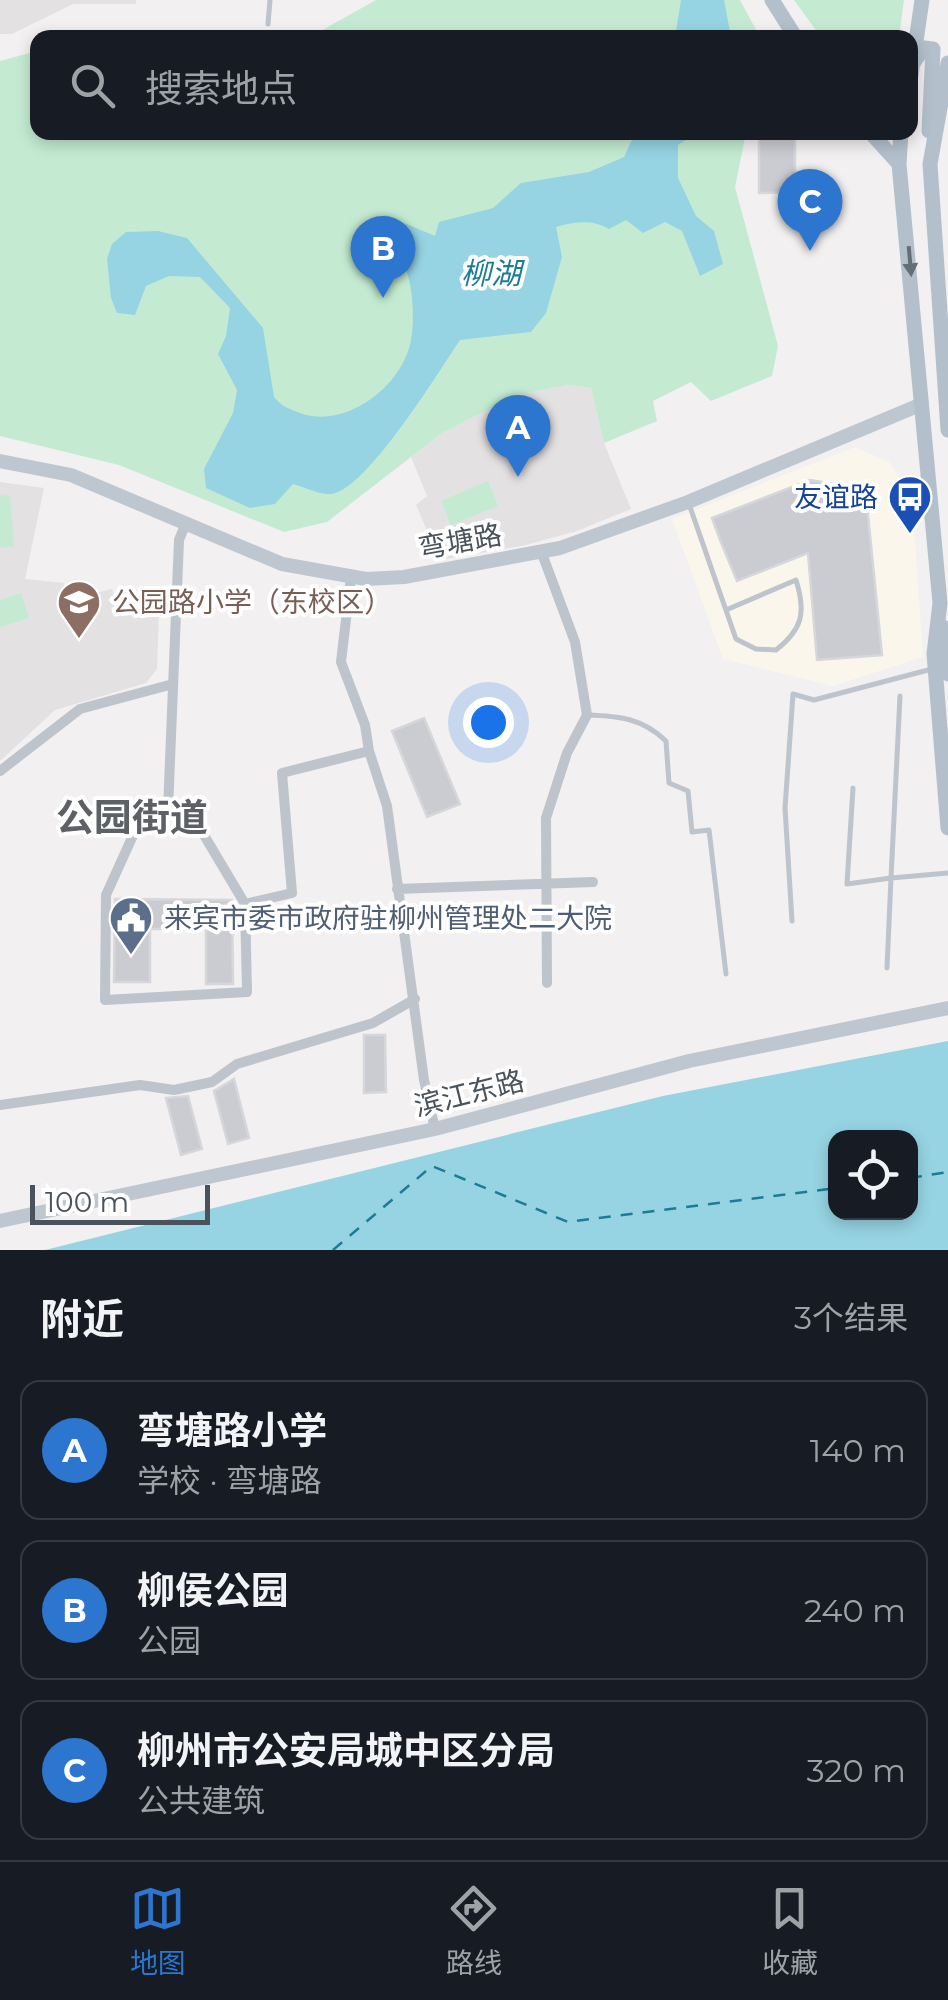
<!DOCTYPE html>
<html lang="zh">
<meta charset="utf-8">
<style>
:root{--surface:#171b24;--page:#242831;--text:#f1f3f6;--muted:#9ea1a6;--line:#363941;--accent:#2d76cf}
body{margin:0;font-family:Montserrat,"Noto Sans SC",sans-serif;background:var(--page);color:var(--text)}
.controls{position:absolute;right:30px;bottom:30px;display:grid;overflow:hidden;border-radius:20px;box-shadow:0 5px 15px #0003}
.controls button{width:90px;height:90px;display:grid;place-items:center;padding:0;border:0;border-bottom:2px solid var(--line);background:var(--surface);color:var(--text);font:50px sans-serif}
.scale{position:absolute;left:30px;bottom:25px;width:180px;box-sizing:border-box;padding-left:10px;border:5px solid #4a535b;border-top:0;font-size:28px;line-height:35px;white-space:nowrap;color:#4a535b;-webkit-text-stroke:8px #fff;paint-order:stroke}
.you{position:absolute;left:488px;top:722px;width:35px;height:35px;margin:-25px;border:8px solid #fff;border-radius:50%;background:#1a73e8;box-shadow:0 0 0 15px #1a73e833}
.badge{display:grid;place-items:center;width:65px;height:65px;border-radius:50%;background:var(--accent);color:#fff;font-size:32px;font-weight:700}
.pin{position:absolute;translate:-50% -82px;filter:drop-shadow(0 2px 5px #0008)}
.pin::after{content:'';position:absolute;top:52px;width:35px;height:30px;background:inherit;clip-path:polygon(0 0,100% 0,50% 100%)}
.list{margin:0;padding:0;list-style:none}
h2{display:flex;justify-content:space-between;align-items:center;height:130px;margin:0;padding:0 40px;font-size:42px}
h2 small{font-size:32px;font-weight:400;color:var(--muted)}
.list li{display:grid;grid-template-columns:65px 1fr auto;gap:30px;align-items:center;box-sizing:border-box;height:140px;margin:0 20px 20px;padding:0 20px;border:2px solid var(--line);border-radius:20px}
.list b{display:block;font-size:38px;white-space:nowrap}
.list p{margin:0;font-size:32px;white-space:nowrap;color:var(--muted)}
.list em{font-size:32px;font-style:normal;color:var(--muted)}
.icon{flex:none;width:55px;height:55px;fill:none;stroke:currentColor;stroke-width:2;stroke-linecap:round;stroke-linejoin:round}
.map{position:relative;flex:none;width:948px;height:1250px;overflow:hidden}
.search{position:absolute;background:var(--surface);box-shadow:0 5px 15px #0003;left:30px;right:30px;top:30px;height:110px;display:flex;align-items:center;gap:25px;box-sizing:border-box;padding:0 35px;border-radius:20px;color:var(--muted);font-size:38px}
.sheet{height:610px;background:var(--surface)}
nav{display:flex;justify-content:space-around;align-items:center;box-sizing:border-box;height:140px;border-top:2px solid var(--line);background:var(--surface);font-size:28px;color:var(--muted)}
nav a{display:grid;justify-items:center;gap:5px}
nav .on{color:var(--accent)}
.map>svg:first-child{display:block}
.commercial{fill:#faf6ec}
.education{fill:#e3e1e1}
.green{fill:#c4ebd2}
.water{fill:#96d4e3;fill-rule:evenodd}
.lines{fill:none;stroke-linecap:round;stroke-linejoin:round}
.ferry{stroke:#1b7d95;stroke-width:2.5;stroke-dasharray:12 10;stroke-linecap:butt}
.building{fill:#cbccd2;stroke:#d5d7db;stroke-width:2.5}
.lane{stroke:#bdc4cb;stroke-width:5}
.street{stroke:#bdc4cb;stroke-width:10}
.secondary{stroke:#bec7cf;stroke-width:14}
.primary{stroke:#b3c0cc;stroke-width:15}
.oneway{fill:#646e77}
.labels{text-anchor:middle;dominant-baseline:central;stroke-width:8;stroke-linejoin:round;paint-order:stroke}
.transit-label{font-size:28px;fill:#164399;stroke:#fff;text-anchor:end}
.street-label{font-size:28px;fill:#4a535b;stroke:#fff}
.education-label{font-size:28px;fill:#785e54;stroke:#fff;text-anchor:start}
.service-label{font-size:28px;fill:#4e5e75;stroke:#fff;text-anchor:start}
.water-label{font-size:30px;font-style:italic;fill:#1b7d95;stroke:#fff}
.district-label{font-size:38px;font-weight:bold;fill:#5d6064;stroke:#fff}
</style>
<div class="map">
<svg width="948" height="1250" viewBox="0 0 948 1250">
<rect width="100%" height="100%" fill="#f2f0f0"/>
<!-- commercial -->
<path class="commercial" d="M 855,447 L 889,462 L 912,496 L 923,657 L 833,686 L 723,659 L 672,519 Z"/>
<!-- education -->
<path class="education" d="M 0,0 L 136,0 L 136,4 L 73,4 L 12,34 L 0,34 Z
M 568,385 L 591,388 L 604,443 L 631,509 L 577,531 L 526,545 L 440,560 L 416,505 L 427,496 L 411,457 L 442,433 L 517,395 Z
M 0,482 L 44,488 L 25,579 L 64,583 L 66,600 L 112,589 L 121,610 L 159,610 L 157,669 L 146,683 L 55,710 L 0,761 Z"/>
<!-- green -->
<path class="green" d="M 376,0 L 740,0 L 760,37 L 308,38 Z
M 794,0 L 904,0 L 899,37 L 821,37 Z
M 37,51 L 38,132 L 746,133 L 735,187 L 778,346 L 772,376 L 711,401 L 691,382 L 653,401 L 657,421 L 604,443 L 591,388 L 568,385 L 517,395 L 442,433 L 327,522 L 284,532 L 119,465 L 0,436 L 0,61 Z
M 488,481 L 498,506 L 451,525 L 441,501 Z
M 10,495 L 14,546 L 0,548 L 0,496 Z
M 21,593 L 29,618 L 0,627 L 0,600 Z"/>
<!-- water -->
<path class="water" d="M 681,0 L 724,0 L 731,37 L 675,37 Z
M 635,133 L 697,133 L 678,145 L 678,178 L 696,216 L 714,231 L 723,264 L 700,276 L 682,231 L 665,222 L 643,233 L 626,220 L 609,229 C 591,219 576,222 556,227 L 562,257 L 546,313 L 531,332 L 460,340 C 439,371 366,491 331,494 C 320,495 304,487 293,484 L 275,504 L 250,508 L 206,488 L 204,469 L 233,413 L 237,390 L 218,354 L 226,336 L 230,308 L 200,277 L 169,276 L 146,286 L 135,315 L 117,313 L 111,298 L 107,259 L 112,244 L 126,232 L 158,231 L 187,238 L 263,328 L 274,397 C 281,406 289,409 300,413 C 345,430 403,386 411,340 C 415,318 413,282 403,262 C 398,251 386,241 379,231 L 385,215 L 435,236 L 439,222 L 493,208 L 521,183 L 589,172 L 624,157 Z
M 948,1041 L 948,1250 L 45,1250 L 663,1096 ZM 836,1138 L 910,1138 L 910,1212 L 836,1212 Z"/>
<g class="lines">
<!-- ferry -->
<path class="ferry" d="M 910,1178 L 948,1172
M 333,1250 L 432,1166 L 568,1222 L 836,1188"/>
</g>
<!-- building -->
<path class="building" d="M 759,132 L 795,132 L 795,192 L 759,193 Z
M 810,480 L 857,488 L 867,505 L 882,655 L 817,660 L 808,553 L 737,581 L 720,540 L 712,518 Z
M 424,718 L 460,804 L 427,817 L 392,731 Z
M 115,899 L 232,900 L 233,984 L 206,984 L 206,929 L 150,929 L 150,982 L 114,982 Z
M 364,1035 L 385,1035 L 386,1092 L 364,1093 Z
M 234,1079 L 249,1138 L 228,1144 L 214,1091 Z
M 188,1096 L 202,1149 L 181,1155 L 166,1098 Z"/>
<g class="lines">
<!-- lane -->
<path class="lane" d="M 268,24 L 270,0
M 689,504 L 736,639 L 756,649 L 776,650 C 803,629 806,612 796,580 L 726,610
M 900,696 L 891,878 L 948,873
M 587,715 C 619,716 642,718 666,741 L 669,783 L 688,791 L 692,832 L 709,830 L 726,974
M 853,788 L 847,884 L 891,878 L 887,968
M 792,921 L 785,808 L 793,694 L 814,700 L 932,669"/>
<!-- street -->
<path class="street" d="M 541,551 L 575,642 L 587,715 L 567,753 L 546,818 L 547,983
M 351,577 L 341,662 L 365,725 L 369,751 L 387,806 L 424,1080 L 435,1129
M 0,771 L 80,709 L 173,684
M 168,810 L 195,820 L 245,904 L 247,992 L 105,1000 L 106,895 L 135,831 L 168,810 L 179,540 L 186,523
M 397,889 L 593,882
M 245,904 L 292,893 L 282,773 L 369,751
M 0,1105 L 140,1085 L 174,1090 L 212,1082 L 237,1064 L 373,1023 L 415,999"/>
<!-- secondary -->
<path class="secondary" d="M 0,461 L 71,475 L 282,564 L 366,579 L 404,577 L 560,548 L 688,502 L 922,404
M 0,1221 L 435,1129 L 689,1061 L 948,1008"/>
<!-- primary -->
<path class="primary" d="M 772,0 L 796,38
M 914,62 L 924,48 L 933,49 L 929,131
M 948,63 L 930,164 L 948,430
M 910,82 L 922,0
M 870,132 L 899,164
M 901,132 L 899,164 L 940,603 L 934,654 L 948,828
M 943,627 L 948,674"/>
</g>
<!-- one-way arrows -->
<defs><path id="oneway-solid" d="M-6-.8H1V-3.2L6.5 0L1 3.2V.8H-6Z" transform="scale(2.5)"/></defs>
<use class="oneway" href="#oneway-solid" transform="translate(910 261) rotate(85)"/>
<!-- icons -->
<defs>
<g id="bus-pin" transform="scale(2.25)"><path d="M0 17L-7.5 6A9.5 9.5 0 1 1 7.5 6Z" fill="#1a4fb4" stroke="#fff"/><path d="M-5-6H5V4H4V6H2V4H-2V6H-4V4H-5ZM-3.5-4V0h7V-4ZM-3.5 1.2v1.5H-2V1.2ZM2 1.2v1.5H3.5V1.2Z" fill="#fff"/></g>
<g id="school-pin" transform="scale(2.25)"><path d="M0 17L-7.5 6A9.5 9.5 0 1 1 7.5 6Z" fill="#8d6e63" stroke="#fff"/><path d="M0-5L7-2L0 1L-7-2ZM-4 1L0 2.5L4 1V4Q0 6-4 4Z" fill="#fff"/></g>
<g id="civic-pin" transform="scale(2.25)"><path d="M0 17L-7.5 6A9.5 9.5 0 1 1 7.5 6Z" fill="#5c6f8a" stroke="#fff"/><path d="M-.6-6.5H3V-4.5H.6V-3L4-1V1h2V6H-6V1h2V-1L-.6-3ZM-1.2 2.5V6h2.4V2.5Z" fill="#fff"/></g>
</defs>
<g fill-rule="evenodd">
<use href="#bus-pin" x="910" y="497"/>
<use href="#school-pin" x="79" y="602"/>
<use href="#civic-pin" x="131" y="918"/>
</g>
<g class="labels">
<!-- transit labels -->
<g class="transit-label">
<text x="878" y="497">友谊路</text>
</g>
<!-- street labels -->
<g class="street-label">
<text transform="translate(460 541) rotate(-10)">弯塘路</text>
<text transform="translate(469 1093) rotate(-14)">滨江东路</text>
</g>
<!-- education labels -->
<g class="education-label">
<text x="112" y="602">公园路小学（东校区）</text>
</g>
<!-- service labels -->
<g class="service-label">
<text x="164" y="918">来宾市委市政府驻柳州管理处二大院</text>
</g>
<!-- water labels -->
<g class="water-label">
<text x="491" y="273">柳湖</text>
</g>
<!-- district labels -->
<g class="district-label">
<text x="132" y="817">公园街道</text>
</g>
</g>
</svg>
<div class="controls">
<button><svg class="icon" aria-label="locate" viewBox="0 0 24 24"><circle cx="12" cy="12" r="6"/><path d="M12 2v4M12 18v4M2 12h4M18 12h4"/></svg></button>
</div>
<div class="scale">100 m</div>
<div class="you"></div>
<div class="pin badge" style="left:518px;top:477px">A</div>
<div class="pin badge" style="left:383px;top:298px">B</div>
<div class="pin badge" style="left:810px;top:251px">C</div>
<div class="search"><svg class="icon" aria-label="search" viewBox="0 0 24 24"><circle cx="10" cy="10" r="6"/><path d="M15 15l6 6"/></svg>搜索地点</div>
</div>
<section class="sheet">
<h2>附近<small>3个结果</small></h2>
<ul class="list">
<li><span class="badge">A</span><div><b>弯塘路小学</b><p>学校 · 弯塘路</p></div><em>140 m</em></li>
<li><span class="badge">B</span><div><b>柳侯公园</b><p>公园</p></div><em>240 m</em></li>
<li><span class="badge">C</span><div><b>柳州市公安局城中区分局</b><p>公共建筑</p></div><em>320 m</em></li>
</ul>
</section>
<nav>
<a class="on"><svg class="icon" aria-label="map" viewBox="0 0 24 24"><path d="M3 6l6-2 6 2 6-2v14l-6 2-6-2-6 2zM9 4v14M15 6v14"/></svg>地图</a>
<a><svg class="icon" aria-label="directions" viewBox="0 0 24 24"><path d="M12 3l9 9-9 9-9-9zM9 14v-3h6M13 9l2 2-2 2"/></svg>路线</a>
<a><svg class="icon" aria-label="saved" viewBox="0 0 24 24"><path d="M7 4h10v16l-5-4-5 4z"/></svg>收藏</a>
</nav>
